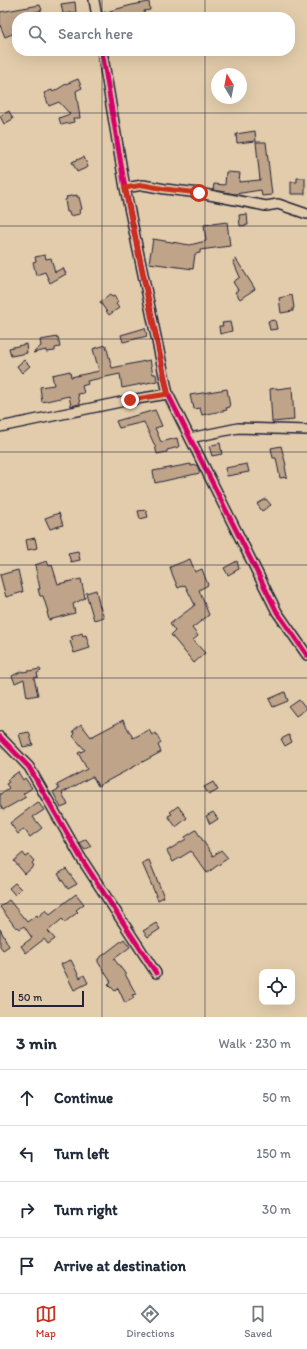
<!DOCTYPE html>
<meta charset="utf-8">
<style>
:root{--surface:#fff;--page:#f6f6f7;--text:#1f2937;--muted:#747a83;--line:#e0e1e3;--accent:#c8321e}
body{margin:0;font-family:Itim,sans-serif;background:var(--page);color:var(--text)}
.controls{position:absolute;right:12px;bottom:12px;display:grid;overflow:hidden;border-radius:8px;box-shadow:0 4px 16px #0002}
.controls button{width:36px;height:36px;display:grid;place-items:center;padding:0;border:0;border-bottom:1px solid var(--line);background:var(--surface);color:var(--text);font:20px sans-serif}
.compass{position:absolute;left:211px;top:68px;width:36px;height:36px;border-radius:50%;background:var(--surface);box-shadow:0 4px 16px #0002;rotate:350deg}
.scale{position:absolute;left:12px;bottom:10px;width:72px;box-sizing:border-box;padding-left:4px;border:2px solid #22223b;border-top:0;font-size:11px;line-height:14px;white-space:nowrap;color:#22223b;-webkit-text-stroke:3px #e2ccab;paint-order:stroke}
.stop{position:absolute;width:12px;height:12px;margin:-9px;border:3px solid #c8321e;border-radius:50%;background:#fff}
.stop.end{background:#c8321e;border-color:#fff;box-shadow:0 1px 4px #0008}
.list{margin:0;padding:0;list-style:none}
h2{display:flex;justify-content:space-between;align-items:center;height:52px;margin:0;padding:0 16px;font-size:17px}
h2 small{font-size:13px;font-weight:400;color:var(--muted)}
.list li{display:grid;grid-template-columns:26px 1fr auto;gap:12px;align-items:center;box-sizing:border-box;height:56px;padding:0 16px;border-top:1px solid var(--line)}
.list b{display:block;font-size:15px;white-space:nowrap}
.list em{font-size:13px;font-style:normal;color:var(--muted)}
.icon{flex:none;width:22px;height:22px;fill:none;stroke:currentColor;stroke-width:2;stroke-linecap:round;stroke-linejoin:round}
.map{position:relative;flex:none;width:307px;height:1017px;overflow:hidden}
.search{position:absolute;background:var(--surface);box-shadow:0 4px 16px #0002;left:12px;right:12px;top:12px;height:44px;display:flex;align-items:center;gap:10px;box-sizing:border-box;padding:0 14px;border-radius:16px;color:var(--muted);font-size:15px}
.sheet{height:276px;background:var(--surface)}
nav{display:flex;justify-content:space-around;align-items:center;box-sizing:border-box;height:56px;border-top:1px solid var(--line);background:var(--surface);font-size:11px;color:var(--muted)}
nav a{display:grid;justify-items:center;gap:2px}
nav .on{color:var(--accent)}
.map>svg:first-child{display:block}
.building{fill:#bfa489;stroke:#22223b}
.lines{fill:none;stroke-linecap:round;stroke-linejoin:round}
.minor-casing{stroke:#22223b;stroke-width:12}
.minor{stroke:#e2ccab;stroke-width:9}
.cycleway-casing{stroke:#e2ccab;stroke-width:8}
.cycleway{stroke:#d6006c;stroke-width:5}
.route{stroke:#c8321e;stroke-width:5}
.grid{fill:none;stroke:#22223b;stroke-width:1;stroke-opacity:0.55}
</style>
<div class="map">
<svg width="307" height="1017" viewBox="0 0 307 1017">
<rect width="100%" height="100%" fill="#e2ccab"/>
<filter id="ink" filterUnits="userSpaceOnUse"><feTurbulence type="fractalNoise" baseFrequency=".025" numOctaves="2"/><feDisplacementMap in="SourceGraphic" scale="8" xChannelSelector="R" yChannelSelector="G"/><feConvolveMatrix kernelMatrix="1 2 1 2 8 2 1 2 1" color-interpolation-filters="sRGB"/></filter>
<g filter="url(#ink)">
<!-- building -->
<path class="building" d="M 75,2 L 76,12 L 63,14 L 61,4 Z
M 149,2 L 150,10 L 144,11 L 145,17 L 103,17 L 102,13 L 132,5 Z
M 40,5 L 42,10 L 17,17 L 17,32 L 5,37 L 0,25 L 0,12 Z
M 78,79 L 82,88 L 76,91 L 80,118 L 73,118 L 74,122 L 61,125 L 59,118 L 70,114 L 59,102 L 49,106 L 44,93 L 52,90 L 53,92 L 66,84 Z
M 9,111 L 13,119 L 4,124 L 0,116 Z
M 255,131 L 256,141 L 237,143 L 236,134 Z
M 256,142 L 266,142 L 272,195 L 262,196 L 261,190 L 235,194 L 213,190 L 214,184 L 225,185 L 226,172 L 240,173 L 239,182 L 260,180 Z
M 84,157 L 88,167 L 77,172 L 72,162 Z
M 297,178 L 305,178 L 305,194 L 291,194 L 291,182 L 297,182 Z
M 77,195 L 77,197 L 79,197 L 82,209 L 79,210 L 80,214 L 70,216 L 69,212 L 67,212 L 65,200 L 67,199 L 66,197 Z
M 247,214 L 248,225 L 240,226 L 239,215 Z
M 227,222 L 230,246 L 200,250 L 200,253 L 195,254 L 193,269 L 149,263 L 153,239 L 190,245 L 206,241 L 204,225 Z
M 45,255 L 46,259 L 51,258 L 55,272 L 63,268 L 66,274 L 50,283 L 45,272 L 36,275 L 33,262 L 36,261 L 35,257 Z
M 236,259 L 255,289 L 240,299 L 235,292 L 238,290 L 233,282 L 240,277 L 233,261 Z
M 110,295 L 112,297 L 114,296 L 118,302 L 116,304 L 119,308 L 109,315 L 100,302 Z
M 292,295 L 294,308 L 293,308 L 293,311 L 281,313 L 279,298 Z
M 275,320 L 277,329 L 270,330 L 268,321 Z
M 230,322 L 232,331 L 220,334 L 219,326 L 223,326 L 222,323 Z
M 145,328 L 147,336 L 123,342 L 121,335 Z
M 58,337 L 60,347 L 55,348 L 55,351 L 46,352 L 46,350 L 33,353 L 41,346 L 40,340 Z
M 26,344 L 27,353 L 11,356 L 9,348 Z
M 106,345 L 112,368 L 150,360 L 153,374 L 156,374 L 157,381 L 122,388 L 120,374 L 87,381 L 88,384 L 82,386 L 84,393 L 78,394 L 80,404 L 71,406 L 69,396 L 42,402 L 40,387 L 54,385 L 52,375 L 70,371 L 71,377 L 99,371 L 93,349 Z
M 24,360 L 30,366 L 22,373 L 17,366 Z
M 292,387 L 294,420 L 272,422 L 270,389 L 277,388 L 277,389 Z
M 227,389 L 230,407 L 226,408 L 227,410 L 202,415 L 200,408 L 194,409 L 193,404 L 192,404 L 190,395 Z
M 155,410 L 162,426 L 155,428 L 161,442 L 177,438 L 179,447 L 167,450 L 167,452 L 157,454 L 155,446 L 144,422 L 119,428 L 116,421 Z
M 220,443 L 222,454 L 212,456 L 209,446 Z
M 281,446 L 286,465 L 285,466 L 287,477 L 280,478 L 276,458 L 273,458 L 271,448 Z
M 191,464 L 191,466 L 197,465 L 200,473 L 155,483 L 153,471 Z
M 247,464 L 249,472 L 227,476 L 225,468 Z
M 266,499 L 271,505 L 262,511 L 257,504 Z
M 146,510 L 148,517 L 140,519 L 138,511 Z
M 59,513 L 63,525 L 50,529 L 45,518 Z
M 35,538 L 37,548 L 28,550 L 26,540 Z
M 78,551 L 80,560 L 71,562 L 68,553 Z
M 190,559 L 195,572 L 202,569 L 208,585 L 199,590 L 209,615 L 192,628 L 198,636 L 193,640 L 205,653 L 194,663 L 171,635 L 175,631 L 170,624 L 195,605 L 185,585 L 178,588 L 173,576 L 170,567 Z
M 47,561 L 49,566 L 52,565 L 58,584 L 81,579 L 85,598 L 73,604 L 75,613 L 49,620 L 47,612 L 48,612 L 43,596 L 40,596 L 38,589 L 40,589 L 35,565 Z
M 237,561 L 239,569 L 228,575 L 224,568 Z
M 18,570 L 23,592 L 6,597 L 0,575 Z
M 96,590 L 99,604 L 104,617 L 94,620 L 86,593 Z
M 82,633 L 83,636 L 86,635 L 90,648 L 74,653 L 70,641 L 73,640 L 71,637 Z
M 40,669 L 41,671 L 37,673 L 38,677 L 34,678 L 38,695 L 27,697 L 24,679 L 15,683 L 12,676 L 22,671 L 23,672 Z
M 285,692 L 288,701 L 273,707 L 269,699 Z
M 299,700 L 306,709 L 296,716 L 289,707 Z
M 123,720 L 133,738 L 149,730 L 152,735 L 156,733 L 161,743 L 158,745 L 161,752 L 98,786 L 93,777 L 91,777 L 62,793 L 68,805 L 61,808 L 53,792 L 59,789 L 57,785 L 87,769 L 78,753 L 85,750 L 73,736 L 75,734 L 73,731 L 81,724 L 91,737 Z
M 29,732 L 33,745 L 23,747 L 19,734 Z
M 289,735 L 292,742 L 285,746 L 281,739 Z
M 18,772 L 23,780 L 25,778 L 32,788 L 23,794 L 26,797 L 3,810 L 0,805 L 0,794 L 9,788 L 6,784 L 9,782 L 7,780 Z
M 213,782 L 218,790 L 209,795 L 204,787 Z
M 38,802 L 44,810 L 33,817 L 42,828 L 30,837 L 24,829 L 18,834 L 10,823 Z
M 178,806 L 187,818 L 176,827 L 168,816 L 172,814 L 170,812 Z
M 213,812 L 218,819 L 210,824 L 206,816 Z
M 196,830 L 213,856 L 221,850 L 228,858 L 207,873 L 191,851 L 173,862 L 167,851 L 186,839 L 185,837 Z
M 86,839 L 91,846 L 85,850 L 79,843 Z
M 23,853 L 26,857 L 29,855 L 34,861 L 32,863 L 34,866 L 25,874 L 14,861 Z
M 149,860 L 164,897 L 158,900 L 142,863 Z
M 66,869 L 77,884 L 68,889 L 58,874 Z
M 15,883 L 21,889 L 15,895 L 9,888 Z
M 76,894 L 84,904 L 76,910 L 78,912 L 65,922 L 62,919 L 48,931 L 55,939 L 48,944 L 44,939 L 26,953 L 21,946 L 32,938 L 24,926 L 20,929 L 18,927 L 16,928 L 0,907 L 9,900 L 27,922 L 37,915 L 38,917 L 46,910 L 50,914 Z
M 156,923 L 160,929 L 148,937 L 143,931 Z
M 0,929 L 9,946 L 3,950 L 0,946 Z
M 124,939 L 130,947 L 114,959 L 124,972 L 136,994 L 132,995 L 134,998 L 125,1003 L 118,988 L 115,991 L 108,984 L 111,982 L 98,962 L 98,959 Z
M 71,960 L 80,978 L 84,975 L 88,983 L 74,990 L 61,964 Z"/>
<g class="lines">
<!-- minor casing -->
<g class="minor-casing">
<path id="minor" d="M 94,0 L 97,17
M 102,51 L 125,188 L 168,394 L 277,612 L 307,655
M 125,188 L 143,185 L 165,189 L 199,193 L 266,206 L 278,204 L 307,214
M 0,427 L 130,400 L 168,394
M 190,438 L 238,428 L 307,430
M 0,737 L 29,767 L 81,858 L 156,973"/>
</g>
<!-- minor -->
<use href="#minor" class="minor"/>
<!-- cycleway casing -->
<g class="cycleway-casing">
<path id="cycleway" d="M 102,51 L 125,188 L 168,394 L 277,612 L 307,655
M 0,737 L 29,767 L 81,858 L 156,973"/>
</g>
<!-- cycleway -->
<use href="#cycleway" class="cycleway"/>
</g>
</g>
<g class="lines" filter="url(#ink)">
<!-- route -->
<path class="route" d="M 130,400 L 168,394 L 125,188 L 143,185 L 165,189 L 199,193"/>
</g>
<!-- grid -->
<path class="grid" d="M 102,0 L 102,17M 205,0 L 205,17M 102,51 L 102,1017M 205,51 L 205,1017M 0,113 L 307,113M 0,226 L 307,226M 0,339 L 307,339M 0,452 L 307,452M 0,565 L 307,565M 0,678 L 307,678M 0,791 L 307,791M 0,904 L 307,904"/>
</svg>
<div class="controls">
<button><svg class="icon" aria-label="locate" viewBox="0 0 24 24"><circle cx="12" cy="12" r="6"/><path d="M12 2v4M12 18v4M2 12h4M18 12h4"/></svg></button>
</div>
<svg class="compass" viewBox="-18 -18 36 36"><path d="M0-13l5 13h-10z" fill="#e53935"/><path d="M0 13l5-13h-10z" fill="#747a83"/></svg>
<div class="scale">50 m</div>
<div class="stop" style="left:199px;top:193px"></div>
<div class="stop end" style="left:130px;top:400px"></div>
<div class="search"><svg class="icon" aria-label="search" viewBox="0 0 24 24"><circle cx="10" cy="10" r="6"/><path d="M15 15l6 6"/></svg>Search here</div>
</div>
<section class="sheet">
<h2>3 min<small>Walk · 230 m</small></h2>
<ul class="list">
<li><svg class="icon" aria-label="ahead" viewBox="0 0 24 24"><path d="M12 20V5M6 11l6-6 6 6"/></svg><div><b>Continue</b></div><em>50 m</em></li>
<li><svg class="icon" aria-label="left" viewBox="0 0 24 24"><path d="M17 20v-9H6M10 6l-5 5 5 5"/></svg><div><b>Turn left</b></div><em>150 m</em></li>
<li><svg class="icon" aria-label="right" viewBox="0 0 24 24"><path d="M7 20v-9h11M14 6l5 5-5 5"/></svg><div><b>Turn right</b></div><em>30 m</em></li>
<li><svg class="icon" aria-label="arrive" viewBox="0 0 24 24"><path d="M6 21V4h12l-3 4 3 4H6"/></svg><div><b>Arrive at destination</b></div></li>
</ul>
</section>
<nav>
<a class="on"><svg class="icon" aria-label="map" viewBox="0 0 24 24"><path d="M3 6l6-2 6 2 6-2v14l-6 2-6-2-6 2zM9 4v14M15 6v14"/></svg>Map</a>
<a><svg class="icon" aria-label="directions" viewBox="0 0 24 24"><path d="M12 3l9 9-9 9-9-9zM9 14v-3h6M13 9l2 2-2 2"/></svg>Directions</a>
<a><svg class="icon" aria-label="saved" viewBox="0 0 24 24"><path d="M7 4h10v16l-5-4-5 4z"/></svg>Saved</a>
</nav>
